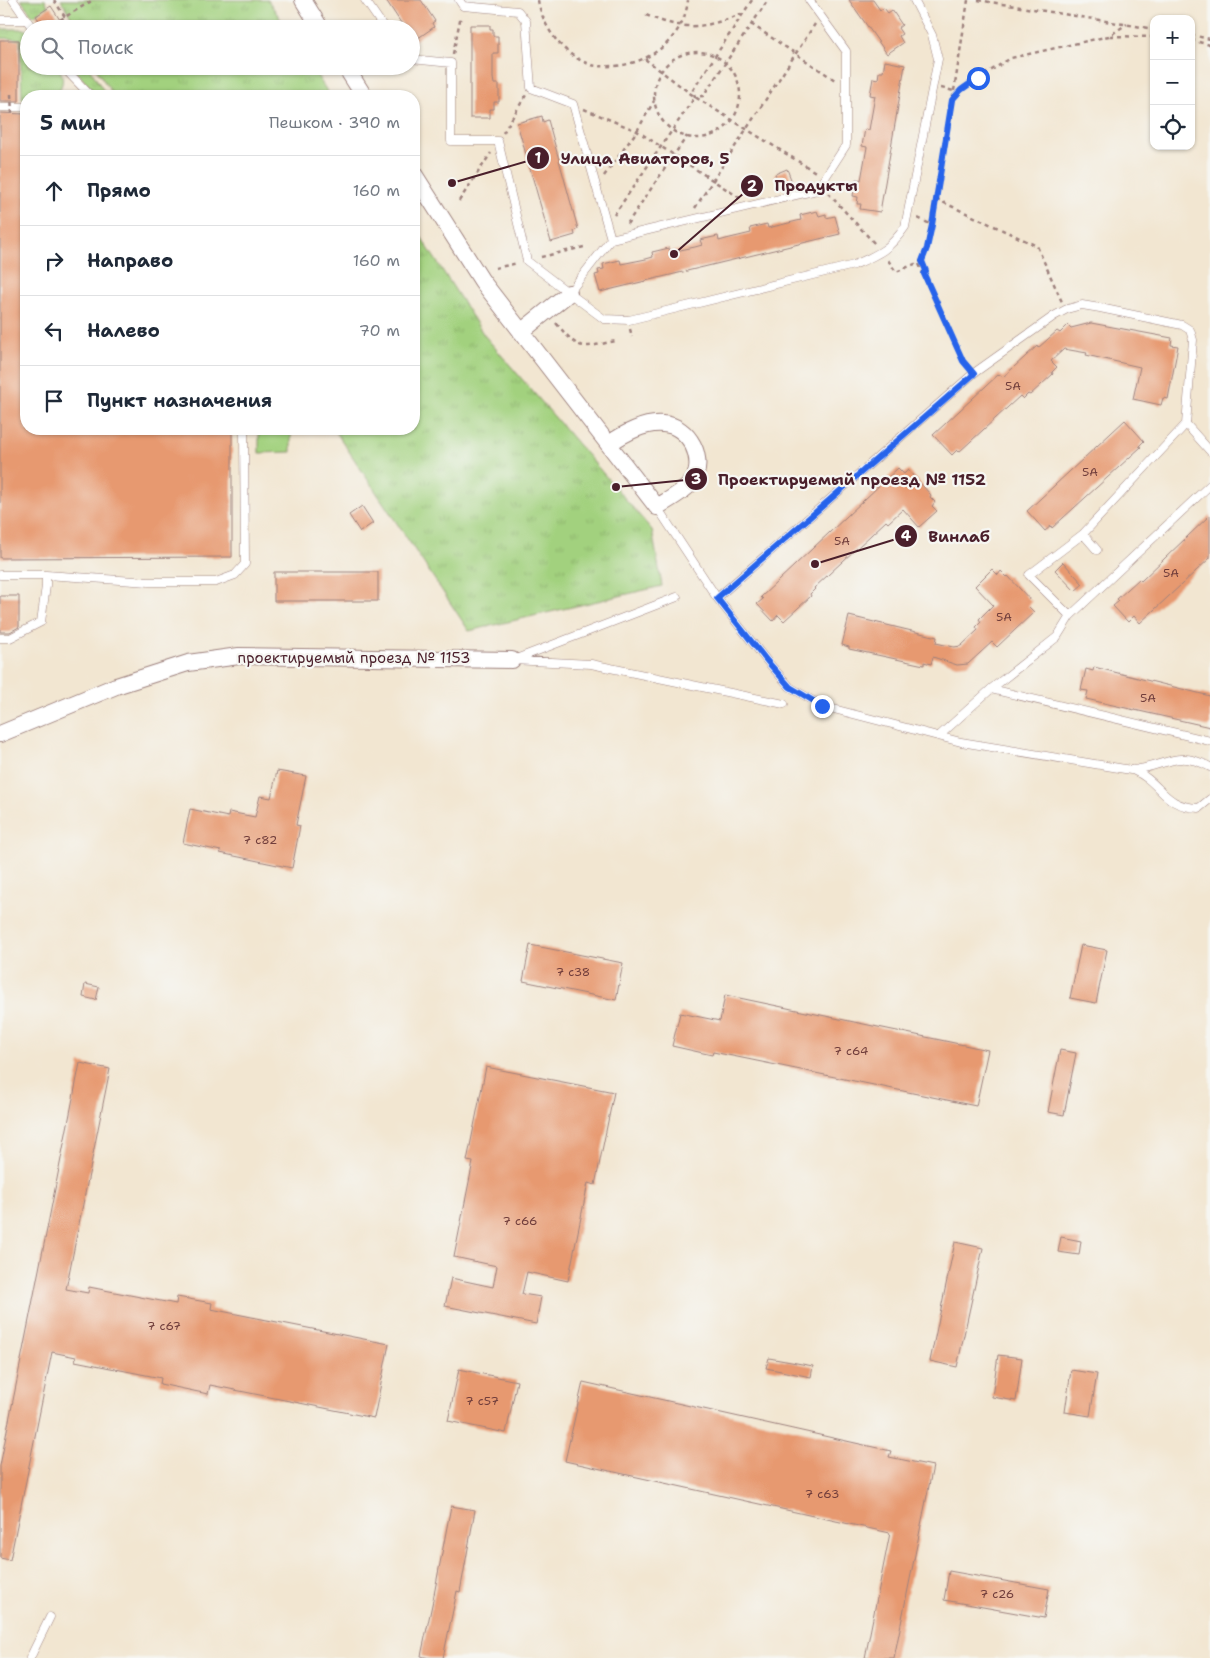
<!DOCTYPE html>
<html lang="ru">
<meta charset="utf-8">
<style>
:root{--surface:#fff;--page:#f6f6f7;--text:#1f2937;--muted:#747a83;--line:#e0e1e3}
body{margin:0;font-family:"Shantell Sans",sans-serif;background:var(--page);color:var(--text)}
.controls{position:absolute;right:15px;top:15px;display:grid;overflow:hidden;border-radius:10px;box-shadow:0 1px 4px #0004}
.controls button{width:45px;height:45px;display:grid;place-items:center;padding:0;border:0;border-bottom:1px solid var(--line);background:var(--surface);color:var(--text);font:25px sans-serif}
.stop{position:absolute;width:15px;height:15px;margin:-11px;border:4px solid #2563eb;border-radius:50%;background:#fff}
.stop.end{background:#2563eb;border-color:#fff;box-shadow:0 1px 5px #0008}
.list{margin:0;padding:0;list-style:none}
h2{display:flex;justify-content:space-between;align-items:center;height:65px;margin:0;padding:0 20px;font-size:21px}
h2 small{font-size:16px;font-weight:400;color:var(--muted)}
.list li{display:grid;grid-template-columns:32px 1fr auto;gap:15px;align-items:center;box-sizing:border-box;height:70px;padding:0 20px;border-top:1px solid var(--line)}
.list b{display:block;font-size:19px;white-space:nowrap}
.list em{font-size:16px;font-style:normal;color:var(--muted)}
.icon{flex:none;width:28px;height:28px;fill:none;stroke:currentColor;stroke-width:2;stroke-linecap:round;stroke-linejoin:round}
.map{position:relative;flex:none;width:1210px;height:1658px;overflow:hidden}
.search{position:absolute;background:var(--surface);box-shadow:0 1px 4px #0004;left:20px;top:20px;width:400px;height:55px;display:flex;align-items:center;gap:12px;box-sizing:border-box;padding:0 18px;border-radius:28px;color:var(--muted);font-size:19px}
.panel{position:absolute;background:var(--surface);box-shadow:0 1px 4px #0004;left:20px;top:90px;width:400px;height:345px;border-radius:20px}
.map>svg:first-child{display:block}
.grass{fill:url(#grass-tufts);stroke:#767854}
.pitch{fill:#a2d17e;stroke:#767854}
.building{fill:#e79970}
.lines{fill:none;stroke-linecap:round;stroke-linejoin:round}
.service-casing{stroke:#9e827e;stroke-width:9}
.minor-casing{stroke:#9e827e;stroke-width:18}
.path{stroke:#9e827e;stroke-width:2.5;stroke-dasharray:4 4;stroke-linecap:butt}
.service{stroke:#fff;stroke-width:8}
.minor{stroke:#fff;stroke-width:16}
.path-bridge{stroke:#9e827e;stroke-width:2.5;stroke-dasharray:4 4;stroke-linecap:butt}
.route{stroke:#2563eb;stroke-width:6}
.labels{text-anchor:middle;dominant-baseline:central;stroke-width:4.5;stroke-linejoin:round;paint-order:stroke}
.number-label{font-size:12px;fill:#713e3c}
.street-label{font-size:15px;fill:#4a1f2b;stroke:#f6f6f2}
.leader{fill:none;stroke:#4a1f2b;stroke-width:2}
.callout-dot{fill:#4a1f2b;stroke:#f6f6f2;stroke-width:2}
.mark-label{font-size:15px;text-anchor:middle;font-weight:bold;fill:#fff}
.callout-label{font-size:16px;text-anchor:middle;font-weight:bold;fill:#4a1f2b;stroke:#f6f6f2;stroke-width:4.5;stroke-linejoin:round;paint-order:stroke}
</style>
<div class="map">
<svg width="1210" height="1658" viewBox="0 0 1210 1658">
<defs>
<pattern id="grass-tufts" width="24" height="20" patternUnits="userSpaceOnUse" patternTransform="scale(1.25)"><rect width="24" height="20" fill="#a2d17e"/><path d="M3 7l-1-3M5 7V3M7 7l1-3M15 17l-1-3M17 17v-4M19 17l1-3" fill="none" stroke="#8db36d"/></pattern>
</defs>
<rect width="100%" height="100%" fill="#f6f6f2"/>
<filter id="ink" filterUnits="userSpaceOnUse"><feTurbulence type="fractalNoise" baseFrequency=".02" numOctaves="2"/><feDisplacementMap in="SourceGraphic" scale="10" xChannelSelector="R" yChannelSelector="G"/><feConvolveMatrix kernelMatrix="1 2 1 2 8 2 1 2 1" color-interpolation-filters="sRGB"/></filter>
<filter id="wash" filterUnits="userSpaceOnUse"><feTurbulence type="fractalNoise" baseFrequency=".0096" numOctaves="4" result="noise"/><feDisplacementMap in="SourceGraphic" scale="20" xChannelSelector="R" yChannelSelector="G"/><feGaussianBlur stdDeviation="1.12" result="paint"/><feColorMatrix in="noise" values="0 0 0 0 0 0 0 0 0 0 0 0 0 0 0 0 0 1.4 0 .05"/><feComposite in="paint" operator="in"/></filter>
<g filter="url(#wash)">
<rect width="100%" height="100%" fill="#f2e6d1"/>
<!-- grass -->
<path class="grass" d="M 21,0 L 45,0 L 48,6 L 33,16 Z
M 61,0 L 268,0 L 287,29 L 69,29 L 66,24 L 72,19 Z
M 0,29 L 25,29 L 29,33 L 29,66 L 57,66 C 66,78 63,86 55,96 L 26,96 L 26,99 L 22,99 L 20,39 L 0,38 Z
M 72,66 L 88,66 L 107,96 L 97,96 Z
M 94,66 L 311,66 L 330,96 L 114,96 Z
M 414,226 L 484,335 L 652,530 L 662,586 L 469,631 L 334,429 L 414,429 Z"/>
<!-- pitch -->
<path class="pitch" d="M 259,429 L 291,429 L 291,452 L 259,453 Z"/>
<g id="blocks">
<!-- building -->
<path class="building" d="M 386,0 L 421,0 L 435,21 L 432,23 L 434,27 L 411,43 L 411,29 L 405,29 Z
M 849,0 L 873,0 L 880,10 L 884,8 L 888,13 L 892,10 L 902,25 L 898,28 L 902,34 L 899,36 L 903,43 L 887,54 Z
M 51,6 L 60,20 L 66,29 L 45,29 L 36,16 Z
M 470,25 L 490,25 L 490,29 L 493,29 L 493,36 L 498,36 L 498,53 L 493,53 L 493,78 L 494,84 L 499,84 L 499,102 L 494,102 L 494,109 L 490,109 L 490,118 L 470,118 Z
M 0,40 L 19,40 L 19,101 L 0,101 Z
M 885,61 L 905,65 L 880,212 L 860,209 L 861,204 L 857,204 L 858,197 L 853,196 L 856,179 L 861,180 L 867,147 L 862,146 L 865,129 L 869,130 L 875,96 L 870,95 L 873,78 L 878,79 L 879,72 L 883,72 Z
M 0,113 L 26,114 L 26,429 L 232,429 L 232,557 L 0,558 Z
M 542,116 L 543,122 L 548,120 L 578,229 L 574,231 L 575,235 L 551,242 L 517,123 Z
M 787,169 L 792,182 L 780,187 L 775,174 Z
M 817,211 L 819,216 L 826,214 L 826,218 L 835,216 L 840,234 L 600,292 L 595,275 L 599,274 L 598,270 L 604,269 L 603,264 L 620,260 L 621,264 L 646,259 L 653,257 L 652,252 L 669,248 L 670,252 L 695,247 L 702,245 L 700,240 L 718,236 L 719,241 L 726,239 L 751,233 L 750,228 L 767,224 L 768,228 L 801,220 L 800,215 Z
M 1091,323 L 1172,338 L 1171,345 L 1178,346 L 1168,399 L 1163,398 L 1161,405 L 1133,399 L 1140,367 L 1086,355 L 1087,353 L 1064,349 L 1051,361 L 1057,367 L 1052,372 L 1053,374 L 1030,395 L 1028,394 L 1023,399 L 1020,396 L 959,452 L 957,450 L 952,455 L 933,435 L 999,374 L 1003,377 L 1037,346 L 1038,348 L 1057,331 L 1060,333 L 1068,325 L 1071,328 Z
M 1125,420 L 1144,441 L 1139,446 L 1141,447 L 1052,528 L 1051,526 L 1045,531 L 1027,511 Z
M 898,468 L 904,474 L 908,470 L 931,495 L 930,497 L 935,502 L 932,506 L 937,511 L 919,527 L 903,509 L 888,523 L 886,521 L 814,588 L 815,589 L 810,594 L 811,596 L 784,621 L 778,615 L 773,621 L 757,604 L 763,599 L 761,597 Z
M 362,506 L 373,523 L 360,532 L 349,515 Z
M 1210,515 L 1210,558 L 1140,623 L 1134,616 L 1128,622 L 1113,606 L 1119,601 L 1117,599 L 1139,579 L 1141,581 Z
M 1063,562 L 1083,584 L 1075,591 L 1055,570 Z
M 992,569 L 998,575 L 1001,571 L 1007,577 L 1008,576 L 1032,602 L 1028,606 L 1034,612 L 997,647 L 992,642 L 968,664 L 957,665 L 933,657 L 931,664 L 924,662 L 924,665 L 849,649 L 849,647 L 842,645 L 849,616 L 937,637 L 936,643 L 954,647 L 961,646 L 978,630 L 976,627 L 981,622 L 979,619 L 993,605 L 975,586 Z
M 274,572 L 378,572 L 378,601 L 274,601 Z
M 0,596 L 19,596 L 19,627 L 10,632 L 0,632 Z
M 1094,667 L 1210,696 L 1210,727 L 1086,699 L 1088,691 L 1081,690 L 1086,669 L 1093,671 Z
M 277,771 L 306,776 L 296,825 L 300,826 L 292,868 L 220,853 L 221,851 L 183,843 L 190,809 L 228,817 L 229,812 L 255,817 L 260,796 L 271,798 Z
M 530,945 L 623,963 L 616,1000 L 523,981 Z
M 1081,945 L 1107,950 L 1096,1003 L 1070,998 Z
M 85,984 L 99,987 L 96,1000 L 83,997 Z
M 725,995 L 988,1050 L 976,1106 L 713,1052 L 712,1055 L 672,1046 L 680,1013 L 720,1021 Z
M 1060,1050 L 1076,1053 L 1064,1115 L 1048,1112 Z
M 80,1063 L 110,1069 L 66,1289 L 88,1293 L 89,1287 L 176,1304 L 177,1297 L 212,1303 L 211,1309 L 389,1344 L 374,1418 L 210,1385 L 208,1394 L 160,1384 L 161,1378 L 75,1361 L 76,1357 L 52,1352 L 10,1560 L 0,1558 L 0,1466 Z
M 486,1067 L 614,1092 L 595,1185 L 588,1183 L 568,1281 L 527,1272 L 522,1294 L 541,1297 L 536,1324 L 445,1306 L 451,1278 L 493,1287 L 497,1266 L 454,1257 L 473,1162 L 467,1161 Z
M 1061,1237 L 1081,1241 L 1079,1255 L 1058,1252 Z
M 955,1242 L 983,1248 L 957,1367 L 930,1361 Z
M 998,1355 L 1022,1358 L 1016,1401 L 992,1397 Z
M 769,1358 L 813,1366 L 811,1377 L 766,1368 Z
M 459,1369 L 517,1381 L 506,1433 L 448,1421 Z
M 1071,1370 L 1097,1374 L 1090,1416 L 1065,1412 Z
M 583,1382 L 891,1451 L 889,1457 L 933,1466 L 894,1658 L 865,1658 L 890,1533 L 565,1461 Z
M 451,1506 L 475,1510 L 460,1592 L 457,1591 L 443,1658 L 429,1658 L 421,1656 L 433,1600 Z
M 949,1571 L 1049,1589 L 1044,1618 L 944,1600 Z"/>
</g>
</g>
<g filter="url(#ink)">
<use href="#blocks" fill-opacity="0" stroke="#9e827e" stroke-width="1"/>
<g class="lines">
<!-- service casing -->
<g class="service-casing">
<path id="service" d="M 13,0 L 33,29
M 365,0 L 385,29
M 459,0 L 463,6 L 518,11 L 526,21 L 531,88 L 573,104 L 611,239 L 817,190 L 846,145 L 846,51 L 809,0
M 0,20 L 26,20
M 411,59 L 451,63 L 451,141 L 498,141 L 527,261 L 569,293 L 611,239
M 62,66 L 91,96
M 0,107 L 26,107
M 569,293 L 604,319 L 629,320 L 854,265 C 879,254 889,250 905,227 L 938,59 L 932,35 L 914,0
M 1186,424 L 1210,451
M 657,507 L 717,598 L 767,661 L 790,687 L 822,706 L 961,742 L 1131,770 C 1164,768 1175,748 1210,767
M 1083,534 L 1097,550
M 0,575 L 46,575 L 149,582 L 216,582 L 235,575 L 245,564 L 244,429
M 717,598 L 974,373 L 1054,316 L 1067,309 L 1082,305 L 1100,308 L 1182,325 L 1190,330 L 1193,340 L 1186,424
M 1070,616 L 1210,485
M 0,638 L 10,638 L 41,622 L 46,586 L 46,575
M 516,659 L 677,597
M 512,660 L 591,664 L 784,704
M 991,689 L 1210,741
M 939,736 L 991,689 L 1057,637 L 1070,616 L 1029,575 L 1083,534 L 1186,424
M 1133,770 C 1163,783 1162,807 1199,808 L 1210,799
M 30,1658 L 50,1617"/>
</g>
<!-- minor casing -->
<g class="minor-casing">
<path id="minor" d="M 303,0 L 321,29
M 345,66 L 364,96
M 414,174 L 482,281 L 657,507 C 668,500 684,492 692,482 C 707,460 689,425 663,424 C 645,422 623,434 609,444
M 521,332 L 569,293
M 0,734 L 116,686 L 188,663 L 239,656 L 512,660"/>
</g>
<!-- path -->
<path class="path" d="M 54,0 L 65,17
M 538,0 C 543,28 563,56 592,65 C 599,67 607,66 615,66 C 651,63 684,38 688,0
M 752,0 L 693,90 L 695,97 L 703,96 L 768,0
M 978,0 L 1154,29
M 646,15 C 684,31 703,29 741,14
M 60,20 L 93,0
M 751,24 L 835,80
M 1191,35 L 1210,39
M 1110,36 L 1154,37
M 1191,40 L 1210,45
M654 95a43 43 0 1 1 86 0a43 43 0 1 1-86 0Z
M 453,54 L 461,15
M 645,59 L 695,97 L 817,173
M 941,88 L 954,91
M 953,99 L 961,90 L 979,78 L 1011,58 L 1109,36 L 1127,24
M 584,109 L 637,131 L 740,198
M 503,133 L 526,95
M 604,176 L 637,131 L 654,101
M 828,193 L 875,244
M 936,199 L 1037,246 L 1062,302
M 459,201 L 491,153
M 695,208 L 815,24
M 614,215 L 695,97
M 918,218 L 932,225
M 627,224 L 687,136
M 541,257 L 584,247
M 888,260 L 896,272 L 922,261 L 927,248 L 954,91 L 968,0
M 922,262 L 926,271 L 924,274
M 919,264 L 963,361 L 968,367
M 495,268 L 518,263
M 556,323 C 581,352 579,348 616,341
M 630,329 L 632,337"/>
<!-- service -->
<use href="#service" class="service"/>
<!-- minor -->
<use href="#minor" class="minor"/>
<!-- path-bridge -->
<path class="path-bridge" d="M 11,94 L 12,114"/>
</g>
</g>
<g class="lines" filter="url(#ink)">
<!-- route -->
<path class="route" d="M 822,706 L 790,687 L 767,661 L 717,598 L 974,374 L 963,361 L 924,274 L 926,271 L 922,261 L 927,248 L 932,225 L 952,100 L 961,90 L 978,78"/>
</g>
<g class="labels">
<!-- number labels -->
<g class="number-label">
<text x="1013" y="386">5А</text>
<text x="1090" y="472">5А</text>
<text x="842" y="541">5А</text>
<text x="1171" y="573">5А</text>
<text x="1004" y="617">5А</text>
<text x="1148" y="698">5А</text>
<text x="260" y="840">7 c82</text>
<text x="573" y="972">7 с38</text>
<text x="851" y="1051">7 с64</text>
<text x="520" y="1221">7 с66</text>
<text x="164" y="1326">7 с67</text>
<text x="482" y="1401">7 с57</text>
<text x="822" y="1494">7 с63</text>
<text x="997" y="1594">7 с26</text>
</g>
<!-- street labels -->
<g class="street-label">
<text x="354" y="658">проектируемый проезд № 1153</text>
</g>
</g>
<!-- callouts -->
<path class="leader" d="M452 183L538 158M674 254L752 186M616 487L696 479M815 564L906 536"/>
<g class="callout-dot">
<circle cx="452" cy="183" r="5"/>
<circle cx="674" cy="254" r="5"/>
<circle cx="616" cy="487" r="5"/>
<circle cx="815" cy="564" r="5"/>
<circle cx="538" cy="158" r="12"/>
<circle cx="752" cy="186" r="12"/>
<circle cx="696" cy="479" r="12"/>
<circle cx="906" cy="536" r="12"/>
</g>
<g class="mark-label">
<text x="538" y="163">1</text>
<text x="752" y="191">2</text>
<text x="696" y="484">3</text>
<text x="906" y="541">4</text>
</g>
<g class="callout-label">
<text x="645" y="164">Улица Авиаторов, 5</text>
<text x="816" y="191">Продукты</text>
<text x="852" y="485">Проектируемый проезд № 1152</text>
<text x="959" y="542">Винлаб</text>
</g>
</svg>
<div class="controls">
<button>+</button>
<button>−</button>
<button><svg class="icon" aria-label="locate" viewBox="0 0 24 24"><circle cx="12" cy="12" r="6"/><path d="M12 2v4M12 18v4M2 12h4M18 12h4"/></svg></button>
</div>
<div class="stop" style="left:978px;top:78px"></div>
<div class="stop end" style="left:822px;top:706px"></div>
<div class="search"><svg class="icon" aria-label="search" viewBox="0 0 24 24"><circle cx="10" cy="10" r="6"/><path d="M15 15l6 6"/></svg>Поиск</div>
<section class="panel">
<h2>5 мин<small>Пешком · 390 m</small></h2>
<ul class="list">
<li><svg class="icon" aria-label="ahead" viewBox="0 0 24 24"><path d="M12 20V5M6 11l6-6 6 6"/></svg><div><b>Прямо</b></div><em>160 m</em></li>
<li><svg class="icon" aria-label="right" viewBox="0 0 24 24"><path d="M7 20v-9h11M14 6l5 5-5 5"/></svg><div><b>Направо</b></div><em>160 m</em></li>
<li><svg class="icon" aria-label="left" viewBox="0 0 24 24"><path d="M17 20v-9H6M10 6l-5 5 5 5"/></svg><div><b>Налево</b></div><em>70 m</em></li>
<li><svg class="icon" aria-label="arrive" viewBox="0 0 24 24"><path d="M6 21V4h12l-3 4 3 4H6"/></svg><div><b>Пункт назначения</b></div></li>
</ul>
</section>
</div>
